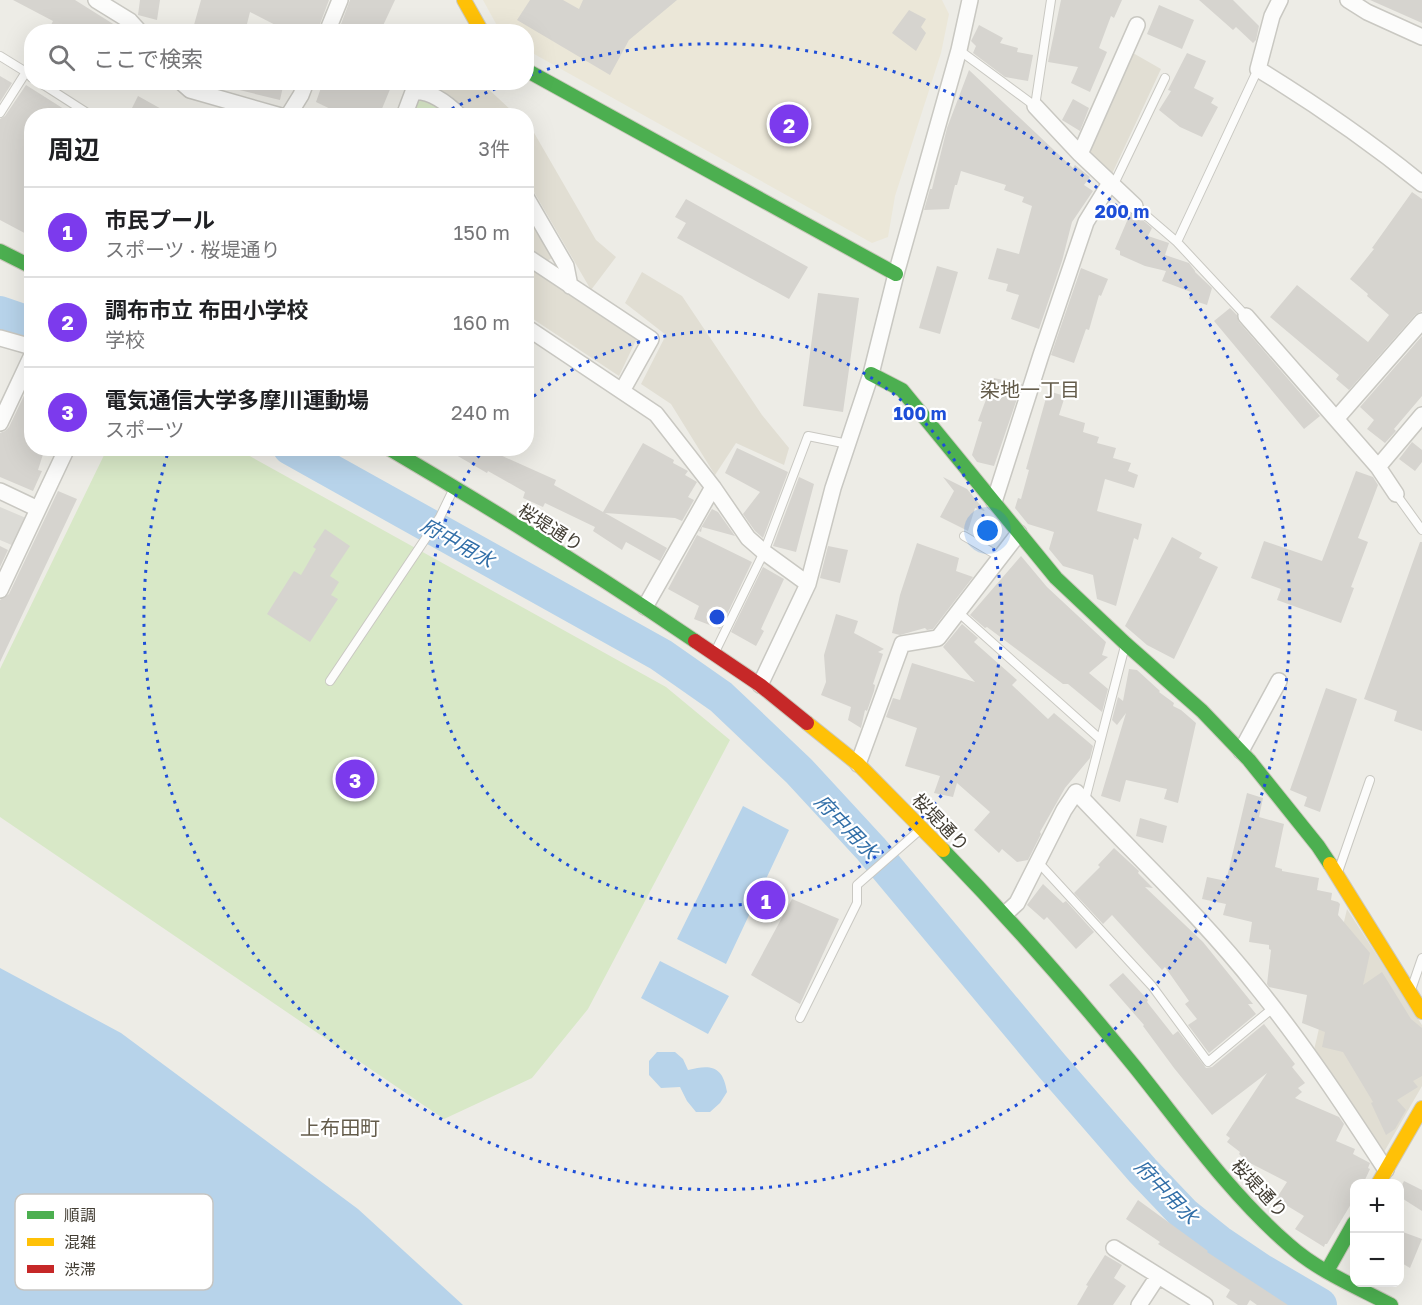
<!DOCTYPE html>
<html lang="ja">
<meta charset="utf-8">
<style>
:root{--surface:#fff;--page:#f6f6f6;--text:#202124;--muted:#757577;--line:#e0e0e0;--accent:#7c3aed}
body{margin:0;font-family:"Golos Text","Noto Sans JP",sans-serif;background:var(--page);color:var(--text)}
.controls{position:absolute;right:18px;bottom:18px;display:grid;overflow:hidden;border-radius:12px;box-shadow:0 6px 24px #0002}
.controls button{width:54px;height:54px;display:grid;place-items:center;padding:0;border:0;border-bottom:2px solid var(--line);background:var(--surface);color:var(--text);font:30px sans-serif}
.you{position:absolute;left:988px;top:531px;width:21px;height:21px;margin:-15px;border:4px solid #fff;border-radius:50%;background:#1a73e8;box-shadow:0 0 0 9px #1a73e833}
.badge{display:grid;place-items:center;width:39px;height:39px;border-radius:50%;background:var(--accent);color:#fff;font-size:20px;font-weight:700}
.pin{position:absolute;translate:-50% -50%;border:3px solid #fff;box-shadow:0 2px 6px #0006}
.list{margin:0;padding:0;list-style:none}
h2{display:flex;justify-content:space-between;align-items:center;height:78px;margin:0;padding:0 24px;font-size:26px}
h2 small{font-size:20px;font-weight:400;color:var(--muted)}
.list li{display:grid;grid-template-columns:39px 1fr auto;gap:18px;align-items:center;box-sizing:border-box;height:90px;padding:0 24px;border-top:2px solid var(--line)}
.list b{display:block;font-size:22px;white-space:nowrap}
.list p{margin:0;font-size:20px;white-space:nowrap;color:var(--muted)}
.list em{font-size:20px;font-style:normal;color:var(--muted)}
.icon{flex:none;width:33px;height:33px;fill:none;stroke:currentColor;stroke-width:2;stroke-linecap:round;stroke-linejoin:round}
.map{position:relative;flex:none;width:1422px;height:1305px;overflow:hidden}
.search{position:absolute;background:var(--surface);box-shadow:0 6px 24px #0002;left:24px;top:24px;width:510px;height:66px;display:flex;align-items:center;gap:15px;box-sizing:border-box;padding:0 21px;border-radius:24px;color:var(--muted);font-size:22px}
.panel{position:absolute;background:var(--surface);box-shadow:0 6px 24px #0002;left:24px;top:108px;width:510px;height:348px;border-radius:24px}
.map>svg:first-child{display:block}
.residential{fill:#e1ded3}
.education{fill:#ebe7d8}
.green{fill:#d8e8c7}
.parking{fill:#dcdbd6}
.water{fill:#b7d3ea}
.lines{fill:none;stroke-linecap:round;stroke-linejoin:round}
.river{stroke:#b7d3ea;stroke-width:34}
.building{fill:#d6d4cf}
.lane-casing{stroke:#c9c8c2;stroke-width:10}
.street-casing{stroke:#c9c8c2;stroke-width:18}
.fast-casing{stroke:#ccc9bd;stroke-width:16}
.slow-casing{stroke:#ccc9bd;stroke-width:16}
.jam-casing{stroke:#ccc9bd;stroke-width:16}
.lane{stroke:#fcfcfb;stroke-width:8}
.street{stroke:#fcfcfb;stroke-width:15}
.fast{stroke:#4caf50;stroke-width:14}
.slow{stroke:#ffc107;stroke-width:14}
.jam{stroke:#c62828;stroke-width:14}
.ring{fill:none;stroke:#1d4ed8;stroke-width:3;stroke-dasharray:3 6}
.labels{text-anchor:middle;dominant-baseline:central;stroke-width:4.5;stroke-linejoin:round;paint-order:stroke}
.street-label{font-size:18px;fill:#423d33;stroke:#fff}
.neighbourhood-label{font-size:20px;fill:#645c4b;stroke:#fff}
.water-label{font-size:20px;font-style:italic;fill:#326fa8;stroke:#fff}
.key{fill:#fff;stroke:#c6c5c2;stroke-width:1.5}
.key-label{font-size:16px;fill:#423d33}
.centre{fill:#1d4ed8;stroke:#fff;stroke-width:3}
.ring-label{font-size:18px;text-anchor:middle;font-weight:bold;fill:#1d4ed8;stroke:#fff;stroke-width:4.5;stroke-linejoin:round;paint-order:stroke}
</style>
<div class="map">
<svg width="1422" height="1305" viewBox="0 0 1422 1305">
<rect width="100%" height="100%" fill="#edece6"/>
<!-- residential -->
<path class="residential" d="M 1133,53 L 1161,69 L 1111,176 L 1089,153 Z
M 426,83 L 482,83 L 516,115 L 472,115 L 452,97 Z
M 527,125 L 533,131 L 596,240 L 616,257 L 591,290 L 527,180 Z
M 526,213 L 554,257 L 547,261 L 527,247 Z
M 526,266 L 638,336 L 619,376 L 527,315 Z
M 642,272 L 682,296 L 762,415 L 789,448 L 784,465 L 736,443 L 715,475 L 671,404 L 641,384 L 666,335 L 625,303 Z
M 1347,909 L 1422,1025 L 1422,1086 L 1384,1152 L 1314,1050 Z"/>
<!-- education -->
<path class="education" d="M 483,0 L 942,0 L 949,14 L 941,53 L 895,196 L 888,237 L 872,243 L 527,50 L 526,32 L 500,31 Z"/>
<!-- green -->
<path class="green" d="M 422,100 L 444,110 L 450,115 L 412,116 L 415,103 Z
M 107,449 L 237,449 L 666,687 L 730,740 L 588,1009 L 532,1078 L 444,1119 L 0,817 L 0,669 Z"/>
<!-- parking -->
<path class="parking" d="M 0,507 L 26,518 L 14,546 L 0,540 Z"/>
<!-- water -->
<path class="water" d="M 743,806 L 789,830 L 726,964 L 677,939 Z
M 660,961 L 729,996 L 708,1034 L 641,998 Z
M 0,968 L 121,1033 L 358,1209 L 463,1305 L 0,1305 Z
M 657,1052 L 675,1052 L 683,1059 L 688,1070 C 711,1064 723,1066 727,1092 L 720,1103 L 710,1112 L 696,1112 L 687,1101 L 680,1087 L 661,1088 L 649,1075 L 649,1061 Z"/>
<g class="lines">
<!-- river -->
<path class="river" d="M 0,313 L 32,324
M 290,448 L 661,655 L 721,697 L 799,771 L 871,849 L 1052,1066 L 1143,1171 L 1184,1214 L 1219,1242 L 1262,1271 L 1320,1305"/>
</g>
<!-- building -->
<path class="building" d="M 13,0 L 75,0 L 126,32 L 58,32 L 50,27 L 53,21 Z
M 140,0 L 160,0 L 157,20 L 138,15 Z
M 201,0 L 329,0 L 317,32 L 289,32 L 250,12 L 245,32 L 192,32 Z
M 350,0 L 395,0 L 380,32 L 338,32 Z
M 530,0 L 563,0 L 579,9 L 583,0 L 677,0 L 629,40 L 610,75 L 517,20 Z
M 1061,0 L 1122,0 L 1114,18 L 1111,16 L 1099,48 L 1107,52 L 1090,92 L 1071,83 L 1078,67 L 1048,62 Z
M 1199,0 L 1233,0 L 1259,26 L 1256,40 L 1253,43 L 1236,27 L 1233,30 Z
M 1370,0 L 1422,0 L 1422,23 Z
M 1159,5 L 1194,20 L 1182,49 L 1147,34 Z
M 909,10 L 926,19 L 921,27 L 926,33 L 916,51 L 892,33 Z
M 979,25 L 1003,38 L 1000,43 L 1018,48 L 1017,52 L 1033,55 L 1028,81 L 1005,77 L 973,53 L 976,46 L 971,41 Z
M 1187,53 L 1206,61 L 1194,88 L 1214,98 L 1211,103 L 1218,107 L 1202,137 L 1180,127 L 1159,110 L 1171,91 L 1168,90 Z
M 969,70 L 1073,168 L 1075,165 L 1090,177 L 1084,185 L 1093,191 L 1072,222 L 1062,261 L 1039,329 L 1011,319 L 1019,295 L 1006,291 L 1008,284 L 988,279 L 997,248 L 1019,254 L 1032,206 L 1022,202 L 1024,197 L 1004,190 L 1006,185 L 961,171 L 957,185 L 955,185 L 949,209 L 924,210 L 930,189 L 932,189 L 947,128 Z
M 0,76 L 12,83 L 0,102 Z
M 232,82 L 284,82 L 280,100 L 231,88 Z
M 323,82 L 393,82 L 379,116 L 345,116 L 316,102 Z
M 26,85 L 75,116 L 32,116 L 32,237 L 0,220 L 0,119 L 5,116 Z
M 138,96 L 174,116 L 128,116 Z
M 1073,99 L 1089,108 L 1080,131 L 1062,120 Z
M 1412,192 L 1422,199 L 1422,311 L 1415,315 L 1349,390 L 1336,379 L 1339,375 L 1270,317 L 1297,285 L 1368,342 L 1389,315 L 1367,296 L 1368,294 L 1350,279 L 1374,249 L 1372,248 Z
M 686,199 L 808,267 L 789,299 L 677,238 L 686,223 L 675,217 Z
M 1130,214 L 1137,215 L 1152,228 L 1148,236 L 1169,243 L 1165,255 L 1189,263 L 1195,271 L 1195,272 L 1212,288 L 1207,305 L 1189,299 L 1191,292 L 1162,281 L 1166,271 L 1145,266 L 1120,255 L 1120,251 L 1115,249 Z
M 937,266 L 958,272 L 940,334 L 919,328 Z
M 1081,268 L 1108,279 L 1101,296 L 1099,295 L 1089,330 L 1086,329 L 1074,363 L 1051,355 Z
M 818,293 L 859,298 L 843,412 L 803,406 Z
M 1230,308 L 1237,315 L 1239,322 L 1320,416 L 1304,429 L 1214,321 Z
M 1422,336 L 1422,396 L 1394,429 L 1396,431 L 1385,443 L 1367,429 L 1374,420 L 1360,407 Z
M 994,378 L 1022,384 L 994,466 L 977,462 L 972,455 L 982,422 L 978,421 Z
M 32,379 L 32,448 L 45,448 L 38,470 L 42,471 L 33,491 L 0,477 L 0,433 L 5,431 L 9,427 Z
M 1048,391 L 1065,396 L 1059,415 L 1085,423 L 1083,432 L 1099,437 L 1097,443 L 1116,448 L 1113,458 L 1131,463 L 1128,471 L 1138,475 L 1134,488 L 1105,479 L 1097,511 L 1142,524 L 1138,540 L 1134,538 L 1116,606 L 1097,599 L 1093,575 L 1063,566 L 1049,549 L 1054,532 L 1028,524 L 1015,508 L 1018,498 L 1021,499 L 1029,470 L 1026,469 Z
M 1412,442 L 1422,450 L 1422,462 L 1415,471 L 1399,459 Z
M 643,443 L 674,460 L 673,463 L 688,471 L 685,475 L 697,482 L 688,497 L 694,500 L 682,521 L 675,518 L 605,513 L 667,548 L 660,561 L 626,542 L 622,550 L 593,531 L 595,527 L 545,503 L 543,507 L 523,498 L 525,492 L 488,471 L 487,473 L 444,448 L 501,448 L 498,454 L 556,480 L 554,485 L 603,512 Z
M 737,448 L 788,472 L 763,538 L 755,531 L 743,514 L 760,492 L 725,473 Z
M 1356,471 L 1373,477 L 1378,485 L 1358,538 L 1368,542 L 1351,587 L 1354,588 L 1341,623 L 1277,600 L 1281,589 L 1251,578 L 1264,541 L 1322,561 Z
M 799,477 L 814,484 L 796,552 L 773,546 Z
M 943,477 L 967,489 L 985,511 L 975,508 L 968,531 L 940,517 L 954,491 Z
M 58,491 L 77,499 L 0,662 L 0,600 L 9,594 Z
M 712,509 L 718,512 L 735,536 L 702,527 L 701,532 L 699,531 Z
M 325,529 L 350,546 L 330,576 L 339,582 L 331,595 L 338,599 L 310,642 L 267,614 L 294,571 L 301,575 L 316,549 L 313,547 Z
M 697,535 L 752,562 L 720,629 L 694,619 L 699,606 L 668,589 Z
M 1172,537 L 1202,553 L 1199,558 L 1218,567 L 1174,659 L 1147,645 L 1125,626 Z
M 1420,542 L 1422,542 L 1422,731 L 1394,721 L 1397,711 L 1364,699 Z
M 917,543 L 959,558 L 956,571 L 973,577 L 933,629 L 927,630 L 925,628 L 900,635 L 892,633 L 900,595 Z
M 0,546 L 8,550 L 0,567 Z
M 828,546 L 848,550 L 840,583 L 820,578 Z
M 1021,556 L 1047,587 L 1106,642 L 1102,655 L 1108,657 L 1089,673 L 1108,689 L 1102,712 L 1068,684 L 1063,684 L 987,627 L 985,628 L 970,615 Z
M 763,567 L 784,579 L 761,629 L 764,631 L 756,646 L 731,632 Z
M 836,614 L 858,621 L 854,633 L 884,649 L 878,652 L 883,654 L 873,684 L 875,685 L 874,691 L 867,711 L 865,710 L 861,728 L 848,720 L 851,707 L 821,695 L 826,682 L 824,655 Z
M 962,624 L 978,638 L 974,642 L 1017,680 L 1012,685 L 1048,719 L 1054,713 L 1093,746 L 1090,758 L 1065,788 L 1040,832 L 1041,834 L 1028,860 L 1017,862 L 1002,849 L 999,853 L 974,830 L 990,812 L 957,783 L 953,797 L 934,793 L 940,776 L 905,766 L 917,728 L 886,717 L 893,698 L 900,700 L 912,663 L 975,682 L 943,647 Z
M 1129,669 L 1137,670 L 1160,691 L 1159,692 L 1174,703 L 1173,706 L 1181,710 L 1196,723 L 1178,803 L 1164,799 L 1167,789 L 1126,780 L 1120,802 L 1101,796 L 1126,713 L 1117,725 L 1112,720 L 1118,697 L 1123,701 Z
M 1326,688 L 1357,699 L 1320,812 L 1304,806 L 1307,797 L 1290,790 Z
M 1247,793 L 1263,798 L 1259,817 L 1284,824 L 1275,867 L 1282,869 L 1282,871 L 1319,878 L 1317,890 L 1332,893 L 1331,900 L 1338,902 L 1340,904 L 1338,915 L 1370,953 L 1363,985 L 1382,972 L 1411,1019 L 1422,1028 L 1422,1076 L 1413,1081 L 1418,1087 L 1397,1100 L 1406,1110 L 1395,1129 L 1386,1135 L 1371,1103 L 1373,1102 L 1343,1052 L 1322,1047 L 1325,1032 L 1302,1023 L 1307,995 L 1269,987 L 1267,984 L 1271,950 L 1269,949 L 1269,945 L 1249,942 L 1252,922 L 1223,915 L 1226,904 L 1202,899 L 1207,877 L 1226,881 Z
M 1140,818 L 1167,826 L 1163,843 L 1136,836 Z
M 1114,848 L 1139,871 L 1138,873 L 1153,888 L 1145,887 L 1203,942 L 1253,1004 L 1248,1004 L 1256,1014 L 1209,1053 L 1188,1025 L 1197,1019 L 1185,1004 L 1189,1001 L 1165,967 L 1162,970 L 1112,915 L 1103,924 L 1074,893 L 1100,867 L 1098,865 Z
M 1043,884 L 1063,903 L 1066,901 L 1094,932 L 1076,949 L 1047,917 L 1044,920 L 1027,905 Z
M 792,899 L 839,919 L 800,1004 L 751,975 Z
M 1123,973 L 1148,1000 L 1147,1002 L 1173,1035 L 1178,1031 L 1206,1068 L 1212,1067 L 1264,1024 L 1295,1064 L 1292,1067 L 1305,1083 L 1298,1088 L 1302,1092 L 1295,1098 L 1339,1117 L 1344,1124 L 1336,1141 L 1355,1149 L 1353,1154 L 1370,1163 L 1368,1168 L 1370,1169 L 1363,1184 L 1354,1184 L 1354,1199 L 1327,1244 L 1325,1244 L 1324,1247 L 1295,1229 L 1304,1216 L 1276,1199 L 1287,1182 L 1246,1161 L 1239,1154 L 1240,1152 L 1227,1142 L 1230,1138 L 1226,1135 L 1267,1073 L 1212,1115 L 1174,1068 L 1143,1026 L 1144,1025 L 1109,985 Z
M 1404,1181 L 1422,1190 L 1422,1211 L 1400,1197 L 1400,1189 Z
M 1138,1200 L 1208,1251 L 1207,1252 L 1288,1305 L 1257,1305 L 1250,1300 L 1247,1305 L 1238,1305 L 1226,1297 L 1230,1290 L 1158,1244 L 1160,1242 L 1126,1219 Z
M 1400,1231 L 1422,1239 L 1410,1268 L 1400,1262 Z
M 1105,1255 L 1122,1265 L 1114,1278 L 1126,1286 L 1113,1305 L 1077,1305 L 1088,1286 L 1086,1285 Z"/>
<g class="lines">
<!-- lane casing -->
<g class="lane-casing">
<path id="lane" d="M 959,50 L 1035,106 L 1051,0
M 0,56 L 26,72 L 32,78
M 39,82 L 92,116
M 0,113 L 26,72
M 1113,186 L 1165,78
M 1135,206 L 1177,242 L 1246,316
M 1177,242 L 1258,69
M 1396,494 L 1422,530
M 964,536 L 1000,557
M 958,612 L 1100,739
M 715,652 L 764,552 L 808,436 L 848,444
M 330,681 L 440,517 L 454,488
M 1085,800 L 1125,646
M 1038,862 L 1152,986 L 1208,1062 L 1273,1008
M 1338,872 L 1370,780
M 1412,987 L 1422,958
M 800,1018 L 857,903 L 857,885 L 921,829"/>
</g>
<!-- street casing -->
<g class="street-casing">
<path id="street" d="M 96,0 L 130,21 L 140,32
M 1280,0 L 1272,16 L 1258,69 C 1315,104 1370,142 1422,184
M 1348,0 L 1367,12 L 1422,37
M 327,32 L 340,0
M 181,82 L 190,90 L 281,116
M 1035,106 L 1080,154 L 1135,206
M 288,116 L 301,95 L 306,82
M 404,116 L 413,92 C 431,90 448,104 460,116
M 1080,154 L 1137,25
M 526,197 L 566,266 L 570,286
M 526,256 L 651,339 L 622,391
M 1246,316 L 1378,467 L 1396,494
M 526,327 L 656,414 L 713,487 L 748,538 L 764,552 L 808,584
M 0,338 L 32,347
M 1336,419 L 1422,321
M 0,423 L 32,355
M 1378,467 L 1422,415
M 0,491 L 38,509
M 994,502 L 1041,355 L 1086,222 L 1110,183
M 0,590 L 67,448
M 645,607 L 713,487
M 760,685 L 808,584 L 833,488 L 871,374 L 896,274 L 959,50 L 970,0
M 1241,751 L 1279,681
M 858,764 L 902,644 L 938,638 L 1019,533
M 1005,914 L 1017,903 L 1064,810 L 1076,792 C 1137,857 1202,917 1257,987 C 1304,1045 1345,1107 1386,1170
M 1114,1248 L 1205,1305
M 1139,1305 L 1158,1276"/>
</g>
<!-- fast casing -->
<g class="fast-casing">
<path id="fast" d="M 526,70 L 896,274
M 0,251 L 32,267
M 871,374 L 902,390 L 1056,578 L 1126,644 L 1202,711 L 1249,760 L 1318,846 L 1330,864
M 388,448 C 492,509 595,573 695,641
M 943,850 C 1010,919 1074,992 1135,1067 C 1184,1128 1230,1194 1289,1245 C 1318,1271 1357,1287 1391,1305
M 1327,1271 L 1354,1223"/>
</g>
<!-- slow casing -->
<g class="slow-casing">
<path id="slow" d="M 464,0 L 482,32
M 807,723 L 858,764 L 943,850
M 1330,864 L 1422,1012
M 1378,1184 L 1422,1108"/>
</g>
<!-- jam casing -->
<g class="jam-casing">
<path id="jam" d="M 695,641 L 760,685 L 807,723"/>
</g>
<!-- lane -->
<use href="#lane" class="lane"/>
<!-- street -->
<use href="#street" class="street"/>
<!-- fast -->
<use href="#fast" class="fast"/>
<!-- slow -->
<use href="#slow" class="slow"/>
<!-- jam -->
<use href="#jam" class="jam"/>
</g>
<!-- distance rings -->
<g class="ring">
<path d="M527 402A287 287 0 1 1 483 450"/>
<path d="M444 113A573 573 0 0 1 507 84M530 75A573 573 0 1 1 169 449"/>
</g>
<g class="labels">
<!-- street labels -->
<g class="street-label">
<text transform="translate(551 527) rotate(32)">桜堤通り</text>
<text transform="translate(941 822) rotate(46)">桜堤通り</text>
<text transform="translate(1260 1188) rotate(47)">桜堤通り</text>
</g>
<!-- neighbourhood labels -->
<g class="neighbourhood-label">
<text x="1030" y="389">染地一丁目</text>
<text x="340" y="1127">上布田町</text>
</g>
<!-- water labels -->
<g class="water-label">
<text transform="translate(458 542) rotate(29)">府中用水</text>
<text transform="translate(847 826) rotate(46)">府中用水</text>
<text transform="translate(1167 1191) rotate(46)">府中用水</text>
</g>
</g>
<!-- legend -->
<rect x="15" y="1194" width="198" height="96" rx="9" class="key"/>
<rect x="27" y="1211" width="27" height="8" fill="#4caf50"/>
<rect x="27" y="1238" width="27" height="8" fill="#ffc107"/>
<rect x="27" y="1265" width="27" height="8" fill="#c62828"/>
<g class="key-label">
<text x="64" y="1221">順調</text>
<text x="64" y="1248">混雑</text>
<text x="64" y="1275">渋滞</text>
</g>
<circle cx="717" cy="617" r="9" class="centre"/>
<g class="ring-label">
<text x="1122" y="218">200 m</text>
<text x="920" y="420">100 m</text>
</g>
</svg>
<div class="controls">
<button>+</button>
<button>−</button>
</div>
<div class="you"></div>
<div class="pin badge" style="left:766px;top:900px">1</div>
<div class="pin badge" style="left:789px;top:124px">2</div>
<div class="pin badge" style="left:355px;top:779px">3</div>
<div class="search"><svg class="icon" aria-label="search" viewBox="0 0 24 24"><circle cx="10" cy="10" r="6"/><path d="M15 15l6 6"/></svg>ここで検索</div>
<section class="panel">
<h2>周辺<small>3件</small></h2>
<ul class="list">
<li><span class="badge">1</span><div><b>市民プール</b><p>スポーツ · 桜堤通り</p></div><em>150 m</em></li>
<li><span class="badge">2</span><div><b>調布市立 布田小学校</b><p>学校</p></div><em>160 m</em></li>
<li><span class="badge">3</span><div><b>電気通信大学多摩川運動場</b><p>スポーツ</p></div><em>240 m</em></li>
</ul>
</section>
</div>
